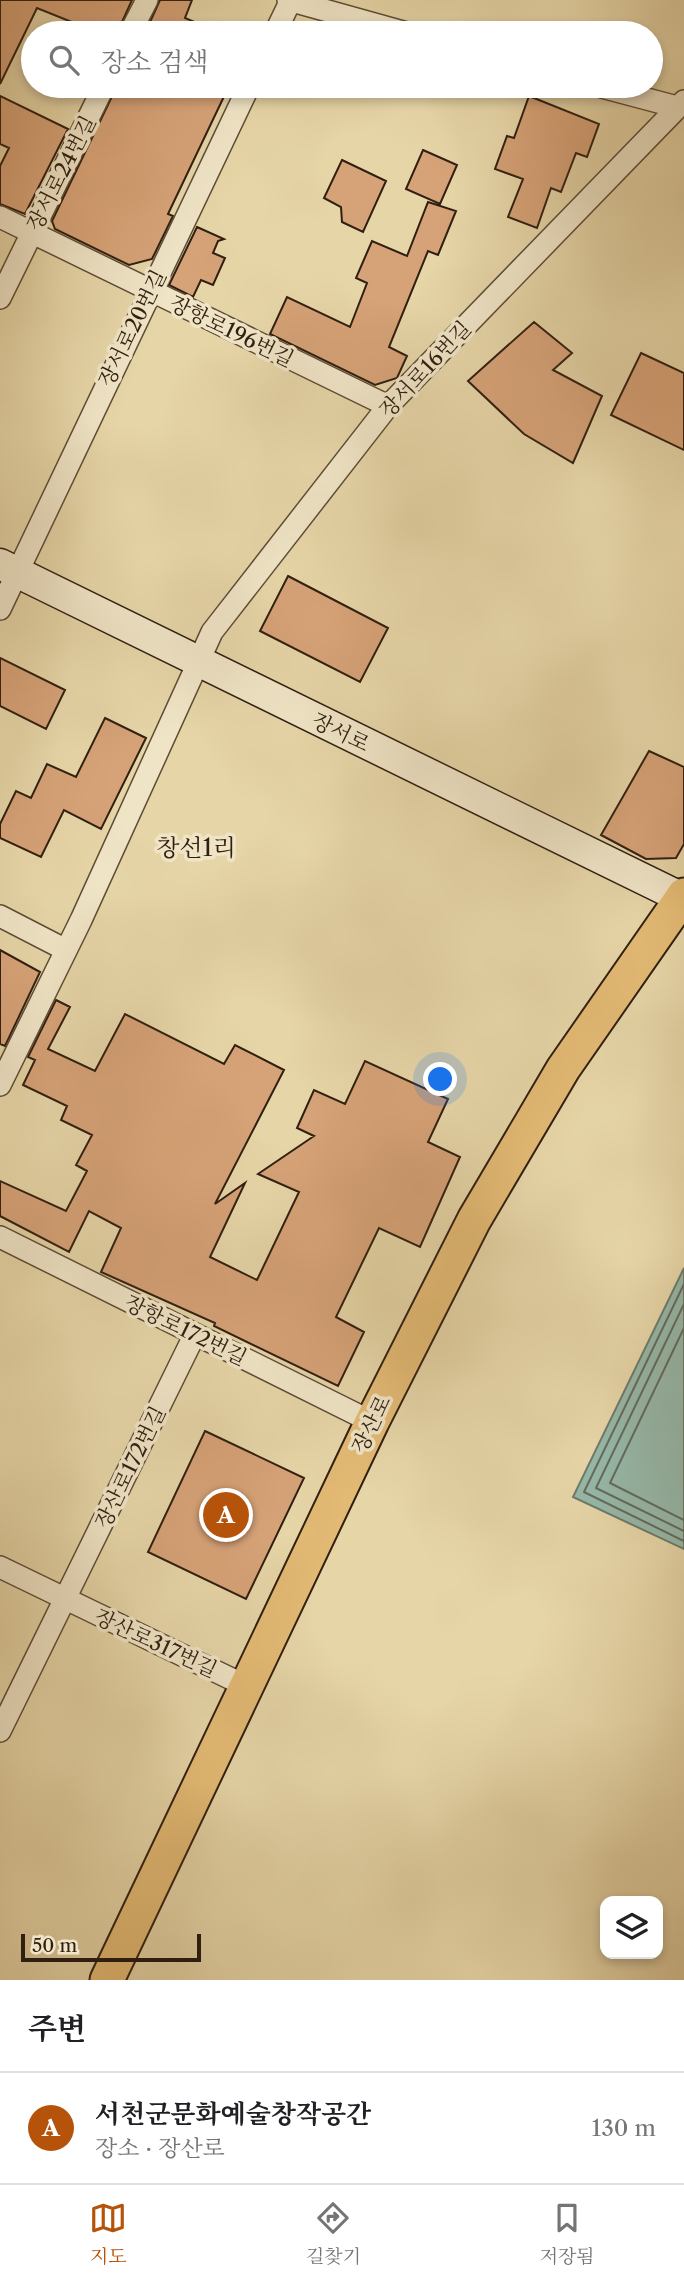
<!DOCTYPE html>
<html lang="ko">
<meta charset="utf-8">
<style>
:root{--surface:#fff;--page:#f2f2f2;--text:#202124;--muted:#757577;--line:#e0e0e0;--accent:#b45309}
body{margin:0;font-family:"Libre Caslon Text","Noto Serif KR",serif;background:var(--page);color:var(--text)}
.controls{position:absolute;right:21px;bottom:21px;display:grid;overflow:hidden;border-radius:14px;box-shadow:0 4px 10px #0003}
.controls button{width:63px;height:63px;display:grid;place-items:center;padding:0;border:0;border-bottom:2px solid var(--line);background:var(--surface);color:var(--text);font:35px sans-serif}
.scale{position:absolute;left:21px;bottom:18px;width:180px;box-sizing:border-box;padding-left:7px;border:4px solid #301f11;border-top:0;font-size:19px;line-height:24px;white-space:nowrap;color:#301f11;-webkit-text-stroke:5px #efe4c6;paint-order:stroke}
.you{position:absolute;left:441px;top:1080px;width:24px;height:24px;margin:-18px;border:5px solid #fff;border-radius:50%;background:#1a73e8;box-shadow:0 0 0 10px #1a73e833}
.badge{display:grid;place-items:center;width:46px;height:46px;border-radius:50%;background:var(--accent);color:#fff;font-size:23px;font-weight:700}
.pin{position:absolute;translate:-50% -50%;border:4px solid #fff;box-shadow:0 2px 7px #0006}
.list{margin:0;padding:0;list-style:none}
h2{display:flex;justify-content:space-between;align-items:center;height:91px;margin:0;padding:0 28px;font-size:30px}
h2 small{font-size:23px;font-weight:400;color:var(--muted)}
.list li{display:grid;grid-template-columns:46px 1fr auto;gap:21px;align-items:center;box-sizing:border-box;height:112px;padding:0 28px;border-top:2px solid var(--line)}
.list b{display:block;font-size:26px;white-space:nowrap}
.list p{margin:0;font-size:23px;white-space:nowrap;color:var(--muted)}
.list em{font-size:23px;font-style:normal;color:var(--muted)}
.icon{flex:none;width:38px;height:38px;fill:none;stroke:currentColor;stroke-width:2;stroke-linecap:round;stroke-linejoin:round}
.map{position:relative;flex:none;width:684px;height:1980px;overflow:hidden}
.search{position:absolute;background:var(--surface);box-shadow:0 4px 10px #0003;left:21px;right:21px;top:21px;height:77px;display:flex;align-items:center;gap:18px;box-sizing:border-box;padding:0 24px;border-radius:38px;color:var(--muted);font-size:26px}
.sheet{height:203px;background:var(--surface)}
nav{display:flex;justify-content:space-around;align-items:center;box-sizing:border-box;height:98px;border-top:2px solid var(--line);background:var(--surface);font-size:19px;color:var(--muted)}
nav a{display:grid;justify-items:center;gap:4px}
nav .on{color:var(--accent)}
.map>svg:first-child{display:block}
.water{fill:#96b8a9;stroke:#6d7b6c;stroke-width:2}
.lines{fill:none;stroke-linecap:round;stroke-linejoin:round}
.shore{stroke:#636c5d;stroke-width:2}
.building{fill:#d6a277;stroke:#301f11;stroke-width:2}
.minor-casing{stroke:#5e4c36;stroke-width:24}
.secondary-casing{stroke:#301f11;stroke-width:33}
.primary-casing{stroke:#301f11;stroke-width:37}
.minor{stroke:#efe4c6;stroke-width:21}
.secondary{stroke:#efe4c6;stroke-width:30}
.primary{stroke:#e3ba74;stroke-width:33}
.labels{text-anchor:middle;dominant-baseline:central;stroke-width:7;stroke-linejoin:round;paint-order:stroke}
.street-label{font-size:21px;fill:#301f11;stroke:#efe4c6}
.quarter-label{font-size:24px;fill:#301f11;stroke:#efe4c6}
</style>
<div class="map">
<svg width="684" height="1980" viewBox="0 0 684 1980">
<rect width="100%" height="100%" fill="#e6d5a7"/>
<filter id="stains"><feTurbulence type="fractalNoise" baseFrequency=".00286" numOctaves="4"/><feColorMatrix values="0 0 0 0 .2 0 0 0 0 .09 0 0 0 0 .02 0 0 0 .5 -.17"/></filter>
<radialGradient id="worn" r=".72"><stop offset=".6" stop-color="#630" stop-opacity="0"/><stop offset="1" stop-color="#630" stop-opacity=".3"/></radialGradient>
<!-- water -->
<path class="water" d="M 684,1268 L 684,1549 L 573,1497 Z"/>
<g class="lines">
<!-- shore -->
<path class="shore" d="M 684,1284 L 584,1492 L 684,1541
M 684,1304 L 596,1488 L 684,1531
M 684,1328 L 610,1483 L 684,1520"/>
</g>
<!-- building -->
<path class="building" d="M 0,0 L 132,0 L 117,33 L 99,33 L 37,8 L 0,84 Z
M 160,0 L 192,0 L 185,18 L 220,33 L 145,33 Z
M 117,86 L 229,86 L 168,214 L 173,216 L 152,259 L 129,265 L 55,229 L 52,221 Z
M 0,96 L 68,129 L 25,214 L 0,204 L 0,166 L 9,148 L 0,144 Z
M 529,96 L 599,124 L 587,157 L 576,153 L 561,192 L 551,188 L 537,228 L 508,217 L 523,179 L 495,169 L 507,136 L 514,138 Z
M 423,150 L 457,165 L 440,204 L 406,189 Z
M 342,160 L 386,181 L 363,232 L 342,222 L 341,207 L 324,198 Z
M 428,202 L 456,211 L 438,255 L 428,251 L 389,347 L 407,356 L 397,378 L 375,385 L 270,334 L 287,297 L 350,327 L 367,283 L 356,278 L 372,241 L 407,256 Z
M 197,227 L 224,239 L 218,241 L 213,253 L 225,258 L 213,285 L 201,280 L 193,297 L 169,285 Z
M 534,322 L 572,353 L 553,370 L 602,396 L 573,463 L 524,434 L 468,381 Z
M 641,353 L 684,373 L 684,450 L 611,415 Z
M 288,576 L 388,628 L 360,682 L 260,631 Z
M 0,658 L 65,690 L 46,729 L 0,706 Z
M 105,718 L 146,738 L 101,829 L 64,810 L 41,857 L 0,838 L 0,824 L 16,791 L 31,798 L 47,764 L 76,777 Z
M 649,751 L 684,767 L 684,844 L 676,858 L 646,859 L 601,835 Z
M 0,950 L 40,972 L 5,1046 L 0,1044 Z
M 56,1000 L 70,1007 L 48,1049 L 95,1071 L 125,1014 L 224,1064 L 235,1045 L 284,1070 L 215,1204 L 245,1183 L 210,1257 L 257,1280 L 299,1192 L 258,1174 L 314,1136 L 297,1128 L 314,1090 L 345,1104 L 365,1061 L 448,1099 L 428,1142 L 460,1157 L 420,1247 L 379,1228 L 336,1317 L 364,1332 L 338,1386 L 214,1326 L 215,1323 L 101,1272 L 121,1228 L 89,1211 L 69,1252 L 0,1216 L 0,1181 L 66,1211 L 87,1171 L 76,1165 L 92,1135 L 61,1120 L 67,1106 L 23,1085 L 35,1060 L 28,1057 Z
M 205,1431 L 304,1478 L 246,1599 L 148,1552 Z"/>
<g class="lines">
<!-- minor casing -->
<g class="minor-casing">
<path id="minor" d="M 288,0 L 407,33
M 130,33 L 147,0
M 275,33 L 291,0
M 598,86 L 677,107
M 0,217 L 388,406
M 0,298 L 104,86
M 0,609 L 249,86
M 0,916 L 66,950
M 0,1085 L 81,920 L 212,632 L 388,406 L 684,101
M 0,1237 L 372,1422
M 0,1567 L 246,1686
M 0,1731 L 195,1334"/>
</g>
<!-- secondary casing -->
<g class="secondary-casing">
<path id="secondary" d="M 0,564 L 682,898"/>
</g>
<!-- primary casing -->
<g class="primary-casing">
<path id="primary" d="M 107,1980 L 372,1422 L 474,1220 L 563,1069 L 684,895"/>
</g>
<!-- minor -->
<use href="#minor" class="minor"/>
<!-- secondary -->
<use href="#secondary" class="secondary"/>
<!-- primary -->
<use href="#primary" class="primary"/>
</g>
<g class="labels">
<!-- street labels -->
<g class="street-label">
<text transform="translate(61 173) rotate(-63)">장서로24번길</text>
<text transform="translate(132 328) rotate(-64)">장서로20번길</text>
<text transform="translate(232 331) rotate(26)">장항로196번길</text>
<text transform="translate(425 369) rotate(-47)">장서로16번길</text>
<text transform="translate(341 732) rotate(26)">장서로</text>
<text transform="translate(186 1330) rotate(26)">장항로172번길</text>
<text transform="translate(371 1424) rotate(-64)">장산로</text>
<text transform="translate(130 1467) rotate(-64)">장산로172번길</text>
<text transform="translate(156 1643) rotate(25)">장산로317번길</text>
</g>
<!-- quarter labels -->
<g class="quarter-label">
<text x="196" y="847">창선1리</text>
</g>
</g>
<rect width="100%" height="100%" filter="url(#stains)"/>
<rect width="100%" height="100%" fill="url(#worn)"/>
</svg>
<div class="controls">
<button><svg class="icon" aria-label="layers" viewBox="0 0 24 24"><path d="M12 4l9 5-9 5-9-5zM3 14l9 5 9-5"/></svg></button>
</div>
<div class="scale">50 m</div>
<div class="you"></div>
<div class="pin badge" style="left:226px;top:1515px">A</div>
<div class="search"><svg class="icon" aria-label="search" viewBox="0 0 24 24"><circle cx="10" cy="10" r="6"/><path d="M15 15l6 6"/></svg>장소 검색</div>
</div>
<section class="sheet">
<h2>주변<small></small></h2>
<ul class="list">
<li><span class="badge">A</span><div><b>서천군문화예술창작공간</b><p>장소 · 장산로</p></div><em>130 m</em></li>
</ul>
</section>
<nav>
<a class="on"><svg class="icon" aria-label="map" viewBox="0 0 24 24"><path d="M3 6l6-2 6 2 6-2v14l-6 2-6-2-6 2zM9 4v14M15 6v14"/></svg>지도</a>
<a><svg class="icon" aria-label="directions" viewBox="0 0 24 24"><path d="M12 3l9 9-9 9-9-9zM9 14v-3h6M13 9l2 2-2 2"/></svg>길찾기</a>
<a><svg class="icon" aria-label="saved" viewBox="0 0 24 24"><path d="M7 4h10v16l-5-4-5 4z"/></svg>저장됨</a>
</nav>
